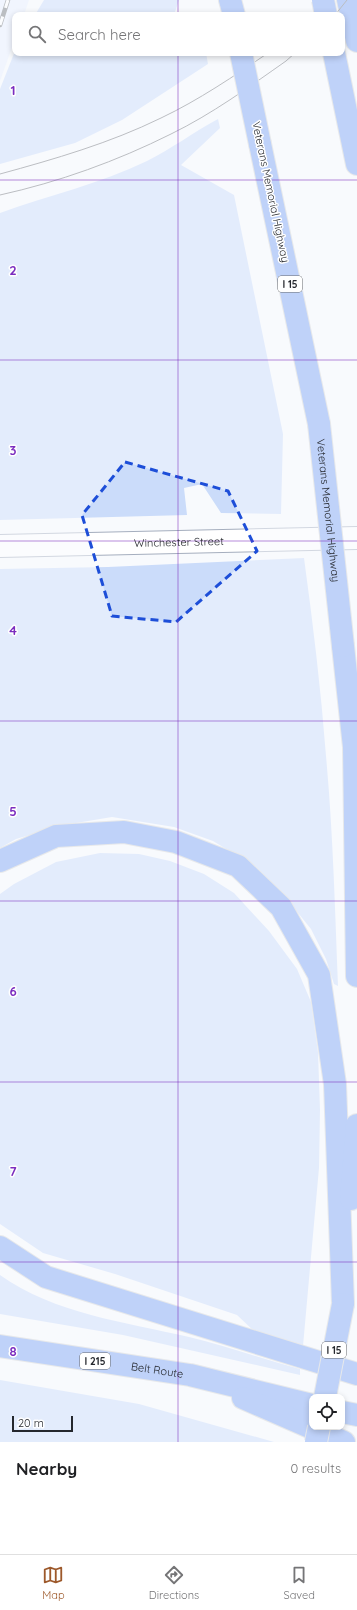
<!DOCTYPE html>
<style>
:root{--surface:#fff;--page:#f2f2f2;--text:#202124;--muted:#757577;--line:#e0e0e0;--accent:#9d592b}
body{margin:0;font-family:Quicksand,sans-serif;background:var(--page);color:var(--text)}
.controls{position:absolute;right:12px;bottom:12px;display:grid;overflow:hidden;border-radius:8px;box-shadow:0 2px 6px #0003}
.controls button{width:36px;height:36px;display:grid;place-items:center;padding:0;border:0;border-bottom:1px solid var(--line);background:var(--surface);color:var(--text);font:20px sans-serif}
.scale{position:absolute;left:12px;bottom:10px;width:61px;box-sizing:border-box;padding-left:4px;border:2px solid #24272d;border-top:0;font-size:11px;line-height:14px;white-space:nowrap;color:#24272d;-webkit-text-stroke:3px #fff;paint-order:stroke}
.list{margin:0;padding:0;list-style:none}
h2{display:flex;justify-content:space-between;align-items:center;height:52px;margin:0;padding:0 16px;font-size:17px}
h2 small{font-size:13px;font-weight:400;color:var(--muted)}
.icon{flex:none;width:22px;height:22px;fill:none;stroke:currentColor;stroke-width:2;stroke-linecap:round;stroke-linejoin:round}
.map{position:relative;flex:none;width:357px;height:1442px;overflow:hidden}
.search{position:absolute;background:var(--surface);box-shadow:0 2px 6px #0003;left:12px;right:12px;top:12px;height:44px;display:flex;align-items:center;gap:10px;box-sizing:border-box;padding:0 14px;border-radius:8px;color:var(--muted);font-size:15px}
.sheet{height:112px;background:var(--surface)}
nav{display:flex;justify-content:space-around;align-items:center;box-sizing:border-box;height:56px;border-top:1px solid var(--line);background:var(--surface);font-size:11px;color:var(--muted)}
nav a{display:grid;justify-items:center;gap:2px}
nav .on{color:var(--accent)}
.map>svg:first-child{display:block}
.built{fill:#e8f0fe}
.green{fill:#cbdcfa}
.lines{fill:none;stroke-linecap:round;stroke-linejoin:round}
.secondary-casing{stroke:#a5aebe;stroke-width:24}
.motorway-casing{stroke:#d3d4d5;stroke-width:24}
.secondary{stroke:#fff;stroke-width:22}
.motorway{stroke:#7aa3f3;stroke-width:22}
.tram{stroke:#72757a;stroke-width:1}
.rail-casing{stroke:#72757a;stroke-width:4.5}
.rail{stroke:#fff;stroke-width:3;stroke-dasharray:9;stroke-linecap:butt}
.motorway-bridge-casing{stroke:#d3d4d5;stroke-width:24;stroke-linecap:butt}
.motorway-bridge{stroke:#7aa3f3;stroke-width:22}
.marked{fill:none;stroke:#1d4ed8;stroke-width:3;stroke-dasharray:8 5;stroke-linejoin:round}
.grid{fill:none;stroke:#7b2cbf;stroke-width:1;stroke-opacity:0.55}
.labels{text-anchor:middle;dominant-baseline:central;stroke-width:3;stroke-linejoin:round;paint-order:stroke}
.shield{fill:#fff;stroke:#66686c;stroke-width:1}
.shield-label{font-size:10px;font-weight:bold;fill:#24272d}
.street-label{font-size:11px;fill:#24272d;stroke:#fff}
.grid-label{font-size:13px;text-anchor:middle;font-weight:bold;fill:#7b2cbf;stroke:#fff;stroke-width:3;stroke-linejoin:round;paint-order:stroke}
</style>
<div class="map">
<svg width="357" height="1442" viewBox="0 0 357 1442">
<rect width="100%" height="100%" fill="#f8fafd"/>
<!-- built -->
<path class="built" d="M 0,0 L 29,0 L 24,15 L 15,15 L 15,39 L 0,81 Z"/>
<!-- green -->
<path class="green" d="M 44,0 L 179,0 L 174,15 L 35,15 Z
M 15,51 L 15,53 L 206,53 L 208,64 L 122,120 L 75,143 L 0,164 L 0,89 Z
M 218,119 L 220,128 L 181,165 L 234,195 L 283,434 L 281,514 L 221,513 L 202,484 L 184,488 L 187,515 L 0,520 L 0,213 C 49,195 100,184 147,161 C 171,149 194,132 218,119 Z
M 304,558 C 313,624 321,690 326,756 C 333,832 335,909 338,986 L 334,984 L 326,959 L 311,929 L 285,897 L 256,867 L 213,841 L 174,827 L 112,817 L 64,825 L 16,839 L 0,848 L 0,569 L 108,567 Z
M 100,853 L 139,854 L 170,861 L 204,874 L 234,893 L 269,931 L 297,969 L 311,1002 L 318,1052 L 320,1110 L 319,1168 L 303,1346 L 256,1333 L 237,1315 L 115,1274 L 43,1253 L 0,1224 L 0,894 L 14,884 L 56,862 Z
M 0,1275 C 55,1314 125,1322 189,1337 C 226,1346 263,1359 300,1369 L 300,1375 L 123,1335 L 0,1314 Z
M 0,1380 L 139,1404 L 274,1442 L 0,1442 Z"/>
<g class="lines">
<!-- secondary casing -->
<g class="secondary-casing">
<g id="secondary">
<path id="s1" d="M 0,546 L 357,538"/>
</g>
</g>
<!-- motorway casing -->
<g class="motorway-casing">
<g id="motorway">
<path d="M 230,0 L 234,15"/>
<path d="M 348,0 L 357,41"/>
<path d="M 334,53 L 357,164"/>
<path d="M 260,144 L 319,424"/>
<path d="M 343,646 L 354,747 L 357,976"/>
<path d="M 0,861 L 56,836 L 124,832 L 176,842 L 238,866 L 281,907 L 319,975 L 335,1084 L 343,1304"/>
<path d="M 351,1199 L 357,1125"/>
<path d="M 0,1247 L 46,1277 L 357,1374"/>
<path id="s2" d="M 0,1346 L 190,1375 L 312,1405"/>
<path d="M 243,1398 L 344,1442"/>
<path d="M 342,1412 L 357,1415"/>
</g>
</g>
<!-- secondary -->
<use href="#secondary" class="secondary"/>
<!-- motorway -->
<use href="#motorway" class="motorway"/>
<!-- tram -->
<path class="tram" d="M 313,15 L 328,0
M 335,15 L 347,0
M 0,174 C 55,159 110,143 161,118 C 199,100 234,76 268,53
M 0,195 C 59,182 117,161 171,134 C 212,114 249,87 286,61 L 295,53"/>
<!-- rail casing -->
<g class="rail-casing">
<path id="rail" d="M 0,25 L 8,0"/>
</g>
<!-- rail -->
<use href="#rail" class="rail"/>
<!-- motorway-bridge casing -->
<g class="motorway-bridge-casing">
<g id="motorway-bridge">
<path d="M 323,0 L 326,15"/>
<path d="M 241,53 L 260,144"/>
<path id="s3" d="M 319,424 L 343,646"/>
<path d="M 325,1397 L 343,1304"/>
<path d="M 316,1442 L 319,1427"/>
</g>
</g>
<!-- motorway-bridge -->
<use href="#motorway-bridge" class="motorway-bridge"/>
</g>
<!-- marked area -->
<path d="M0 0H357V1442H0ZM 125,462 L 228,491 L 257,551 L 176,622 L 112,616 L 82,515 Z" fill="#f8fafd" fill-opacity=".55" fill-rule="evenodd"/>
<path class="marked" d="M 125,462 L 228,491 L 257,551 L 176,622 L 112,616 L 82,515 Z"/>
<!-- grid -->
<path class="grid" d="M 178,0 L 178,15M 178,53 L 178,1442M 0,180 L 357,180M 0,360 L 357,360M 0,541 L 357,541M 0,721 L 357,721M 0,901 L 357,901M 0,1082 L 357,1082M 0,1262 L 357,1262"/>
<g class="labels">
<!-- shield labels -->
<g class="shield">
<rect x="278" y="276" width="24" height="16" rx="3"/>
<rect x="322" y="1342" width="24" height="16" rx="3"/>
<rect x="80" y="1353" width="30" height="16" rx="3"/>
</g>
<g class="shield-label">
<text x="290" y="284">I 15</text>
<text x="334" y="1350">I 15</text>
<text x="95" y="1361">I 215</text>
</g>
<!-- street labels -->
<g class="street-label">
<text transform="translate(271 192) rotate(78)">Veterans Memorial Highway</text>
<text stroke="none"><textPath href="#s3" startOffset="87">Veterans Memorial Highway</textPath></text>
<text stroke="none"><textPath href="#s1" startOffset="179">Winchester Street</textPath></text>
<text stroke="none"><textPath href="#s2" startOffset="159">Belt Route</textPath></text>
</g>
</g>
<g class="grid-label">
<text x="13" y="95">1</text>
<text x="13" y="275">2</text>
<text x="13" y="455">3</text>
<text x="13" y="635">4</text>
<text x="13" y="816">5</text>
<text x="13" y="996">6</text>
<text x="13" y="1176">7</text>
<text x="13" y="1356">8</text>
</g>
</svg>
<div class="controls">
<button><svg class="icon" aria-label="locate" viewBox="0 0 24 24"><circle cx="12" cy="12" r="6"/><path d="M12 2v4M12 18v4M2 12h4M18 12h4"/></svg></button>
</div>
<div class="scale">20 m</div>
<div class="search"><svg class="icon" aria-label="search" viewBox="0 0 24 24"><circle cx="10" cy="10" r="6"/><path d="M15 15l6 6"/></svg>Search here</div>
</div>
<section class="sheet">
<h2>Nearby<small>0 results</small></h2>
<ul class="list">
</ul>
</section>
<nav>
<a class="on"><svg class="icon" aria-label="map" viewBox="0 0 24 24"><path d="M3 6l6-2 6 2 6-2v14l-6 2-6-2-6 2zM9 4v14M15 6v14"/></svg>Map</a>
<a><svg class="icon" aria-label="directions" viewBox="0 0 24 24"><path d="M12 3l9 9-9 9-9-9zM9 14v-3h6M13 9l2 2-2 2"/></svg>Directions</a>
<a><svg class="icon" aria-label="saved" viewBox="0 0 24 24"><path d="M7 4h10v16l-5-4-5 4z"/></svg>Saved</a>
</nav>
